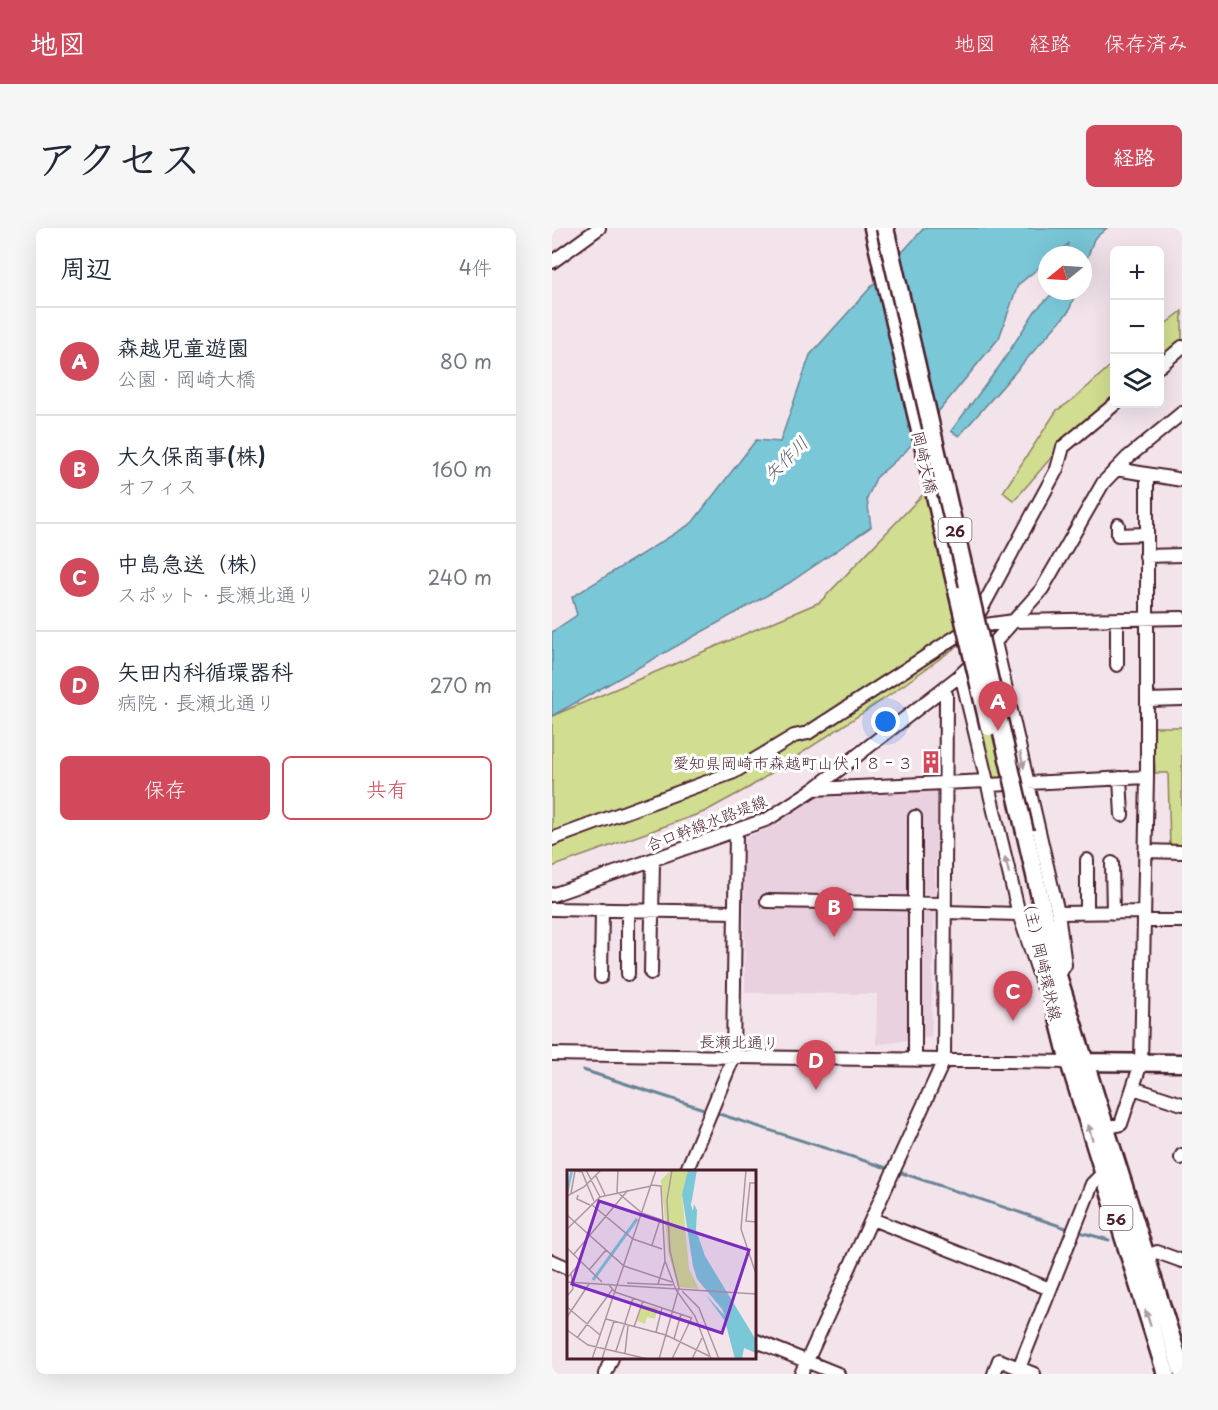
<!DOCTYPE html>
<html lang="ja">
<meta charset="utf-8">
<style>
:root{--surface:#fff;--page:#f6f6f7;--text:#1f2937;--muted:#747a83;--line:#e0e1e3;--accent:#d1495b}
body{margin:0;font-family:"Playpen Sans","Klee One",sans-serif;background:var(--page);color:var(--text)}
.controls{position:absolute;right:18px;top:18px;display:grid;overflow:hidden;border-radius:9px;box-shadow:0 6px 24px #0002}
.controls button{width:54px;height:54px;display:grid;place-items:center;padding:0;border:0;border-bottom:2px solid var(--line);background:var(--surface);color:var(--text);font:30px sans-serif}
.compass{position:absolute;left:486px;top:18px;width:54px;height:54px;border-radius:50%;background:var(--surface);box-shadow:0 6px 24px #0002;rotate:252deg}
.you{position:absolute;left:334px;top:494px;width:21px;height:21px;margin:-15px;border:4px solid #fff;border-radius:50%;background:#1a73e8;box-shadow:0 0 0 9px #1a73e833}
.badge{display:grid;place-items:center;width:39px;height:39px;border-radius:50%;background:var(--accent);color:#fff;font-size:20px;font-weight:700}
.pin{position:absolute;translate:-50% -50px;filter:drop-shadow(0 2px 3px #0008)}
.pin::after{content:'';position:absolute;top:32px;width:21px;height:18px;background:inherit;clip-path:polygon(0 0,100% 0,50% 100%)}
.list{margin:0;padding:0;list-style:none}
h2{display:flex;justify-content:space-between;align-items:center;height:78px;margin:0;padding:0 24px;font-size:26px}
h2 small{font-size:20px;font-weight:400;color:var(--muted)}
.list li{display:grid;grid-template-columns:39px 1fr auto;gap:18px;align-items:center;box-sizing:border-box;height:108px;padding:0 24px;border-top:2px solid var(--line)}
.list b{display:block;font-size:22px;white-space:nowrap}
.list p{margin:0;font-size:20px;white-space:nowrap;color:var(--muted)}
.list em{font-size:20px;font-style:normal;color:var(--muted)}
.actions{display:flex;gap:12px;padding:18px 24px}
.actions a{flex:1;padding:14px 0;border:2px solid var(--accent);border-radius:9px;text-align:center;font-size:21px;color:var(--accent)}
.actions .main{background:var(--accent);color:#fff}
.icon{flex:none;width:33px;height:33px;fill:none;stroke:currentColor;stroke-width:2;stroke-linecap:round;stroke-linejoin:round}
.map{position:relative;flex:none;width:630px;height:1146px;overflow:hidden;border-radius:9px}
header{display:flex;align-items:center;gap:36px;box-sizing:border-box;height:84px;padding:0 30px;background:var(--accent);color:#fff}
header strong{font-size:28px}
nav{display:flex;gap:33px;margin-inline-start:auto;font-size:21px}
.intro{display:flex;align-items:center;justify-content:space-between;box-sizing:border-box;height:144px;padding:0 36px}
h1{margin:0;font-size:42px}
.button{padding:15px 27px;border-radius:9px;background:var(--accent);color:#fff;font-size:21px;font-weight:700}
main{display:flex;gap:36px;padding:0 36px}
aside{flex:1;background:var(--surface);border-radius:9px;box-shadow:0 6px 24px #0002}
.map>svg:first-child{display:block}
.built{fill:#ead1df}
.green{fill:#d1dd90;stroke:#8e7e5e;stroke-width:1.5}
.water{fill:#7ac7d8;stroke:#678493;stroke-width:1.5}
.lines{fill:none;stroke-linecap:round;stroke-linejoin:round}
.stream{stroke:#678493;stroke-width:3}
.minor-casing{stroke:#4a1f2b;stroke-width:16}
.major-casing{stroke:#4a1f2b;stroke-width:21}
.minor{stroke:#fff;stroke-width:12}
.major{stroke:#fff;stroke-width:16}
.major-bridge-casing{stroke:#4a1f2b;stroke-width:21;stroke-linecap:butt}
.major-bridge{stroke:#fff;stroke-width:16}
.oneway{fill:#ae9aa0}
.labels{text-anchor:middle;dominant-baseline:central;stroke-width:6;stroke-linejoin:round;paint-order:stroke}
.shield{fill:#fff;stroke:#80626b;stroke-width:1.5}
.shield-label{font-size:15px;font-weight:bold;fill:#4a1f2b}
.street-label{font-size:16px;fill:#4a1f2b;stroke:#fff}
.poi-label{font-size:16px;fill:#4a1f2b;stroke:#fff;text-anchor:end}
.water-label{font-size:18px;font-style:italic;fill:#5b5a68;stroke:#fff}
.inset-river{fill:none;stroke:#7ac7d8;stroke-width:3}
.inset-road{fill:none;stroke:#af959f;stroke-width:1.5}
.view{fill:#7b2cbf;fill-opacity:0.15;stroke:#7b2cbf;stroke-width:3}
.inset-edge{fill:none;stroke:#4a1f2b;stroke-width:3}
</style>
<header>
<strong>地図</strong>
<nav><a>地図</a><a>経路</a><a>保存済み</a></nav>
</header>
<div class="intro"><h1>アクセス</h1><a class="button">経路</a></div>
<main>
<aside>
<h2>周辺<small>4件</small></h2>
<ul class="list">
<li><span class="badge">A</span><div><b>森越児童遊園</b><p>公園 · 岡崎大橋</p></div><em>80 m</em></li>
<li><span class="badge">B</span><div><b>大久保商事(株)</b><p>オフィス</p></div><em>160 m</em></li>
<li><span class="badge">C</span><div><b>中島急送（株）</b><p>スポット · 長瀬北通り</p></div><em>240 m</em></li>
<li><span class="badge">D</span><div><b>矢田内科循環器科</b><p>病院 · 長瀬北通り</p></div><em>270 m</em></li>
</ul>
<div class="actions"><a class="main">保存</a><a>共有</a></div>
</aside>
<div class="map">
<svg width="630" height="1146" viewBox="0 0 630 1146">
<rect width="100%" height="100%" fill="#f3e4ec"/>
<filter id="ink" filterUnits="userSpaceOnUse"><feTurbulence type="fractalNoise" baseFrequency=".0167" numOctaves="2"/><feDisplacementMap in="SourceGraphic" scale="12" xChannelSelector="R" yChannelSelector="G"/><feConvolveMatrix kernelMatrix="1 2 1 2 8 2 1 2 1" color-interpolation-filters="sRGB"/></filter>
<g filter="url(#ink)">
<!-- built -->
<path class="built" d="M 386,561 L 379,809 L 324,817 L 325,766 L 193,765 L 192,610 L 227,595 L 264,564 Z"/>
<!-- green -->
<path class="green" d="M 630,83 L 630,116 L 608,135 L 608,100 Z
M 562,135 L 562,173 L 509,218 L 462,273 L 451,264 L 505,182 C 526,171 543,150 562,135 Z
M 380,257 L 418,409 L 332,471 L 198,559 L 152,584 L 0,639 L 0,488 L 268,374 Z
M 451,448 L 474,548 L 440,552 L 419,458 Z
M 601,499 L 630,499 L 630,621 L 618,621 L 616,545 L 603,545 Z"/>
<!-- water -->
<path class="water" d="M 372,0 L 555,0 L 542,11 L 531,42 L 531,27 L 514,27 L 516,16 L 502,27 L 495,27 L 495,33 L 466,57 L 447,110 L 353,224 L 324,250 L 315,271 L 319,299 L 237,355 L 0,488 L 0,404 L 25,387 L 20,369 L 140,295 L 204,212 L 228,214 L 258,127 Z
M 503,63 L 524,63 L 517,83 L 407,208 L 399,203 L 449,136 L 483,83 Z"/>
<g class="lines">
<!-- stream -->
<path class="stream" d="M 31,842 L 155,882
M 161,884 L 338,941
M 344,943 L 517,1001
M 524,1003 L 557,1012"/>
<!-- minor casing -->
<g class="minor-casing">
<path id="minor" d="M 0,34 L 47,0
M 608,138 L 630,119
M 564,241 L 630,252
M 566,297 L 566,307 L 594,306
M 594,328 L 630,327
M 565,392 L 565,437
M 423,393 L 505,241 L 511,219 L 563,176
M 443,414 L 506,685 L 513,737 L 506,748
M 409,446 L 467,686 L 491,758
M 595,472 L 630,471
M 568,550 L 570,587
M 436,557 L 595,549
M 262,561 L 435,553
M 363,589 L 363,831
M 0,611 L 182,544 L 242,508 L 256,505 L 419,399 L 462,393 L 630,390
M 593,623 L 630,624
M 560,635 L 561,685
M 0,667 L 216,591 L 262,561 L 406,449 L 443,414 L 490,361 L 551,255 L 575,230 L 630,185
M 215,673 L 393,676
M 0,681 L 183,684
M 393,684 L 467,686
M 535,684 L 535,632
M 506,685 L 592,684
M 592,693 L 630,693
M 99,745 L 101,633
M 76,746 L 76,682
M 49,749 L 50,681
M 0,826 L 517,834
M 581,860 L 630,876
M 554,900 L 569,896 L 589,835 L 595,549 L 595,247
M 629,930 L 630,927
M 134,944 L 181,830 L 184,604
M 320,991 L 498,1061
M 595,1028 L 605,1024 L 630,1033
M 0,1033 L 16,1040
M 202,1112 L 286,1146
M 467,1140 L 540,956 L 550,946
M 53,1146 L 60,1130
M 249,1146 L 392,832 L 394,467 L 392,460
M 442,1146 L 447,1132 L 482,1146"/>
</g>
<!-- major casing -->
<g class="major-casing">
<path id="major" d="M 321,0 L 406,367
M 473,604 L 506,748 L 630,1143
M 482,695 L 517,834 L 614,1146
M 524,834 L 630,835"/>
</g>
<!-- minor -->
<use href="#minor" class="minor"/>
<!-- major -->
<use href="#major" class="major"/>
<!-- major-bridge casing -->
<g class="major-bridge-casing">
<path id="major-bridge" d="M 333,0 L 473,604
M 406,367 L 437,499"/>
</g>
<!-- major-bridge -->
<use href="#major-bridge" class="major-bridge"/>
</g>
<!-- one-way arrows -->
<defs><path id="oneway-solid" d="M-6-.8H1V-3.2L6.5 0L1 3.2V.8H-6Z" transform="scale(1.5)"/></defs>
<g class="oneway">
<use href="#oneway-solid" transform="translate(470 532) rotate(77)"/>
<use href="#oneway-solid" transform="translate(455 637) rotate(-103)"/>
<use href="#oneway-solid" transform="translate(538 904) rotate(-107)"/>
<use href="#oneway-solid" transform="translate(596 1090) rotate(-108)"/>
</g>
</g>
<!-- icons -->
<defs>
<g id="building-bare" transform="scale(1.8)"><path d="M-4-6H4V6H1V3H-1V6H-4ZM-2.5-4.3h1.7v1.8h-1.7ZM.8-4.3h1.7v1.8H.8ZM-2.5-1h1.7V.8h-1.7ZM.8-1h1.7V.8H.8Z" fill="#d1495b" stroke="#fff" stroke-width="2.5" paint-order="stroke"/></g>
</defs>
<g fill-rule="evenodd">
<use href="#building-bare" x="379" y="534"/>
</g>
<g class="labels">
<!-- shield labels -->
<g class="shield">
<rect x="386.5" y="290" width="33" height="24" rx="4.5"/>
<rect x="547.5" y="978" width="33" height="24" rx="4.5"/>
</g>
<g class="shield-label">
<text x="403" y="302">26</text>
<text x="564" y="990">56</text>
</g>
<!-- street labels -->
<g class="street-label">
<text transform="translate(374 234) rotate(77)">岡崎大橋</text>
<text transform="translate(154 594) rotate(-21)">合口幹線水路堤線</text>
<text transform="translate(491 730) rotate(77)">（主）岡崎環状線</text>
<text transform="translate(187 813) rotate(1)">長瀬北通り</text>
</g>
<!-- poi labels -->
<g class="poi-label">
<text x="361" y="534">愛知県岡崎市森越町山伏１８‐３</text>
</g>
<!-- water labels -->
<g class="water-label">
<text transform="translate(233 230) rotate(-45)">矢作川</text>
</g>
</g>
<!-- overview -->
<g transform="translate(15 942)">
<rect width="189" height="189" fill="#f3e4ec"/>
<path d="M 104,0 L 121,0 L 115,24 L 122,99 L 132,119 L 111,117 L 101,82 L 94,10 ZM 75,135 L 91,138 L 88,149 L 80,147 L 78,154 L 70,151 Z" fill="#d1dd90"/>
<path d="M 121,0 L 130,0 L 124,35 L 126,41 L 127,34 L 130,40 L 129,60 L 138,86 L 189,170 L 189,183 L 177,178 L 175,189 L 168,189 L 158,151 L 138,124 L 158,146 L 155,139 L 130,109 L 126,96 L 115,24 Z" fill="#7ac7d8"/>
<path class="inset-river" d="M 0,22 L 5,0M 26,110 L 70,49"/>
<path class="inset-road" d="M 19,0 L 33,27M 51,0 L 50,22 L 75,43 L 95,50M 179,0 L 174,59 L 189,104M 8,1 L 15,2 L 27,31M 29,6 L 38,25M 189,13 L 183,13 L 179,51 L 189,52M 84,15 L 94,16 L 98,91 L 109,120 L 128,146 L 144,189M 4,23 L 8,1M 11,25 L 10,29 L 23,35M 0,26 L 17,17 L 34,0M 24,34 L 66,69 L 95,79M 0,45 L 57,96 L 105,112M 0,59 L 33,27 L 84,16M 85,75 L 93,50M 0,78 L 35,112M 7,84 L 61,20M 22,100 L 39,80M 0,108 L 13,93M 0,112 L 189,124M 51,112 L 89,0M 60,113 L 106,115M 41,114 L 48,122 L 125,148M 91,114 L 98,91M 115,121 L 132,138 L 152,189M 0,126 L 6,119 L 4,103M 0,137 L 33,165M 0,147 L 22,114M 39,149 L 99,165 L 142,186M 67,157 L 76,131M 0,160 L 21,175 L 81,189M 89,162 L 95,138M 10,168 L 45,120M 107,169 L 114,144M 49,181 L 66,128M 58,183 L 61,156M 25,189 L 51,112M 35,189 L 47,151M 92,189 L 112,118 L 103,81 L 100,30 L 105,0M 105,189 L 125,147M 125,189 L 135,168"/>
<path class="view" d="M 32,31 L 182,80 L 155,163 L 5,114 Z"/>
<rect width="189" height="189" class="inset-edge"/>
</g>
</svg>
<div class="controls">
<button>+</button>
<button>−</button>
<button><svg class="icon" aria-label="layers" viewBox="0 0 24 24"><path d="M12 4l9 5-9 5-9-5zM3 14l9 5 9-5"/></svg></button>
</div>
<svg class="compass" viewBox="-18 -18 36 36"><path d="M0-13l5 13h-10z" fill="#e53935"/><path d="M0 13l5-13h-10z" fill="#747a83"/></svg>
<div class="you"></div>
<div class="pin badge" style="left:446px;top:503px">A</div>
<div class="pin badge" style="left:282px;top:709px">B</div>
<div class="pin badge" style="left:461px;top:793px">C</div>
<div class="pin badge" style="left:264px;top:862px">D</div>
</div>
</main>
